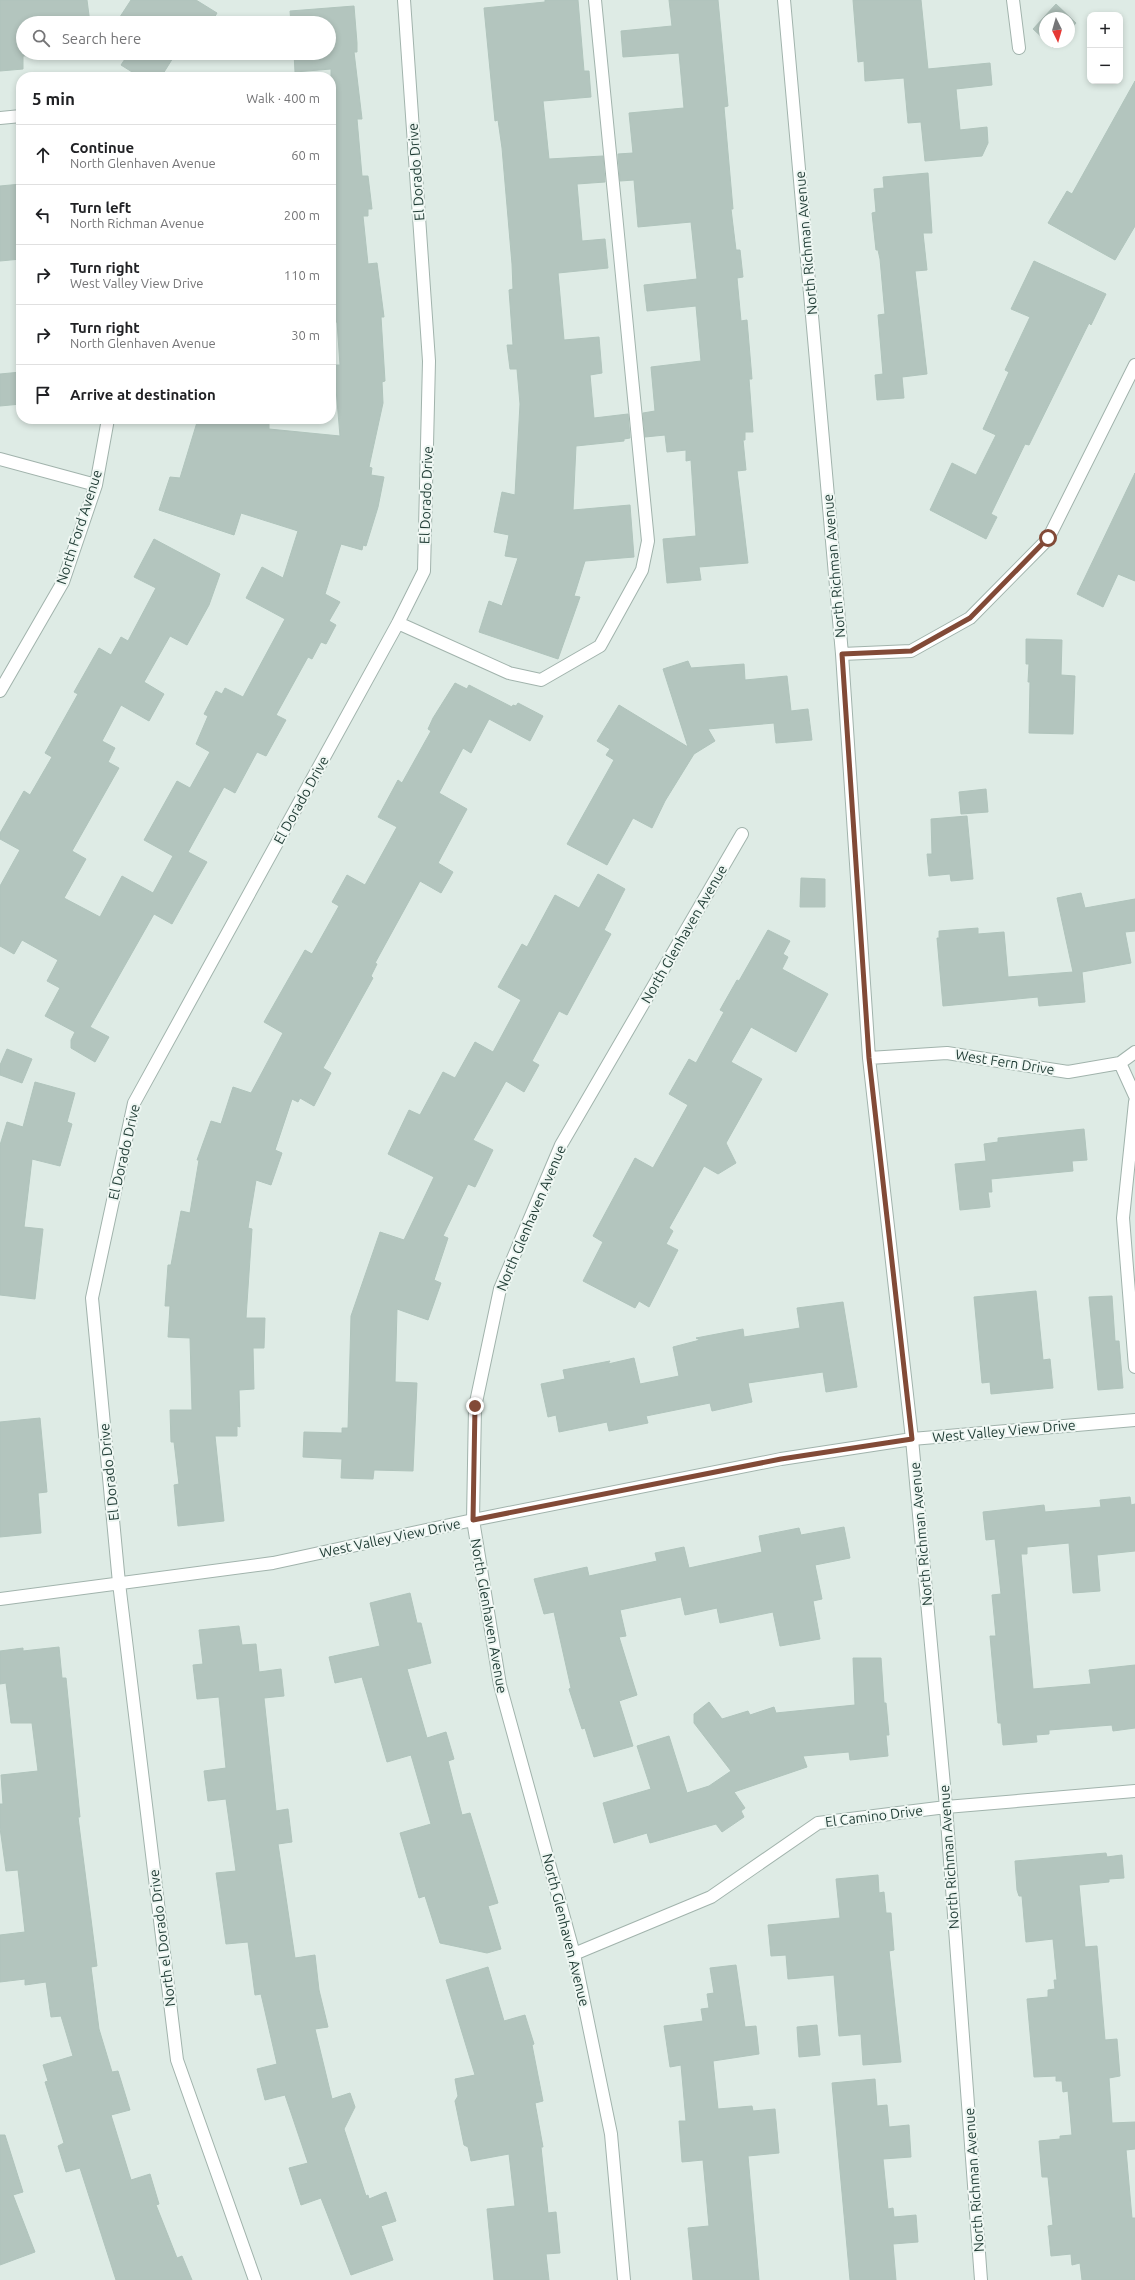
<!DOCTYPE html>
<meta charset="utf-8">
<style>
:root{--surface:#fff;--page:#f2f2f2;--text:#202124;--muted:#757577;--line:#e0e0e0}
body{margin:0;font-family:Ubuntu,sans-serif;background:var(--page);color:var(--text)}
.controls{position:absolute;right:12px;top:12px;display:grid;overflow:hidden;border-radius:8px;box-shadow:0 2px 6px #0003}
.controls button{width:36px;height:36px;display:grid;place-items:center;padding:0;border:0;border-bottom:1px solid var(--line);background:var(--surface);color:var(--text);font:20px sans-serif}
.compass{position:absolute;left:1039px;top:12px;width:36px;height:36px;border-radius:50%;background:var(--surface);box-shadow:0 2px 6px #0003;rotate:175deg}
.stop{position:absolute;width:12px;height:12px;margin:-9px;border:3px solid #824a37;border-radius:50%;background:#fff}
.stop.end{background:#824a37;border-color:#fff;box-shadow:0 1px 4px #0008}
.list{margin:0;padding:0;list-style:none}
h2{display:flex;justify-content:space-between;align-items:center;height:52px;margin:0;padding:0 16px;font-size:17px}
h2 small{font-size:13px;font-weight:400;color:var(--muted)}
.list li{display:grid;grid-template-columns:26px 1fr auto;gap:12px;align-items:center;box-sizing:border-box;height:60px;padding:0 16px;border-top:1px solid var(--line)}
.list b{display:block;font-size:15px;white-space:nowrap}
.list p{margin:0;font-size:13px;white-space:nowrap;color:var(--muted)}
.list em{font-size:13px;font-style:normal;color:var(--muted)}
.icon{flex:none;width:22px;height:22px;fill:none;stroke:currentColor;stroke-width:2;stroke-linecap:round;stroke-linejoin:round}
.map{position:relative;flex:none;width:1135px;height:2280px;overflow:hidden}
.search{position:absolute;background:var(--surface);box-shadow:0 2px 6px #0003;left:16px;top:16px;width:320px;height:44px;display:flex;align-items:center;gap:10px;box-sizing:border-box;padding:0 14px;border-radius:22px;color:var(--muted);font-size:15px}
.panel{position:absolute;background:var(--surface);box-shadow:0 2px 6px #0003;left:16px;top:72px;width:320px;height:352px;border-radius:16px}
.map>svg:first-child{display:block}
.building{fill:#b3c5be;stroke:#b0c4bc}
.lines{fill:none;stroke-linecap:round;stroke-linejoin:round}
.minor-casing{stroke:#a1b3ac;stroke-width:14}
.minor{stroke:#fff;stroke-width:12}
.route{stroke:#824a37;stroke-width:5}
.labels{text-anchor:middle;dominant-baseline:central;stroke-width:4;stroke-linejoin:round;paint-order:stroke}
.street-label{font-size:14px;fill:#1f3b34;stroke:#eff7f3}
</style>
<div class="map">
<svg width="1135" height="2280" viewBox="0 0 1135 2280">
<rect width="100%" height="100%" fill="#deebe5"/>
<!-- building -->
<path class="building" d="M 0,0 L 87,0 L 90,23 L 23,23 L 23,53 L 54,53 L 23,56 L 23,69 L 0,71 Z
M 131,0 L 196,0 L 217,13 L 211,23 L 116,23 Z
M 545,0 L 578,0 L 584,71 L 589,71 L 591,97 L 543,101 L 549,159 L 603,156 L 605,182 L 577,184 L 582,241 L 605,239 L 608,268 L 558,273 L 564,340 L 599,337 L 602,373 L 590,375 L 594,418 L 628,414 L 630,438 L 624,439 L 624,441 L 576,446 L 573,510 L 630,505 L 634,557 L 585,561 L 574,596 L 580,597 L 558,659 L 479,632 L 489,601 L 502,606 L 518,558 L 505,556 L 509,535 L 494,532 L 502,492 L 515,495 L 520,404 L 517,369 L 510,369 L 507,345 L 513,345 L 509,290 L 513,289 L 512,264 L 502,148 L 498,120 L 495,121 L 484,8 L 545,2 Z
M 669,0 L 718,0 L 728,106 L 724,107 L 733,209 L 731,209 L 736,250 L 740,250 L 743,277 L 737,278 L 741,321 L 747,320 L 752,379 L 749,379 L 753,432 L 745,432 L 745,440 L 743,440 L 746,470 L 737,471 L 748,563 L 699,567 L 701,580 L 667,583 L 663,539 L 696,536 L 691,460 L 686,461 L 686,450 L 667,452 L 665,435 L 645,437 L 643,413 L 655,411 L 651,367 L 701,361 L 696,306 L 647,311 L 644,285 L 697,279 L 691,222 L 638,227 L 634,180 L 620,181 L 618,154 L 633,153 L 629,113 L 684,108 L 679,53 L 623,57 L 621,31 L 672,26 Z
M 853,0 L 921,0 L 928,69 L 990,63 L 992,85 L 956,89 L 960,130 L 987,127 L 988,143 L 982,156 L 925,161 L 921,122 L 908,123 L 904,78 L 865,81 L 864,61 L 858,62 Z
M 1056,4 L 1076,23 L 1069,31 L 1069,18 L 1045,18 L 1045,40 L 1033,29 Z
M 354,6 L 357,43 L 357,52 L 354,52 L 362,119 L 357,119 L 362,176 L 368,176 L 372,209 L 368,209 L 368,216 L 363,216 L 368,264 L 377,263 L 384,317 L 381,317 L 385,381 L 382,382 L 383,403 L 369,467 L 372,468 L 371,475 L 384,477 L 378,507 L 366,546 L 363,545 L 362,550 L 341,544 L 325,594 L 340,602 L 329,621 L 336,625 L 326,644 L 321,642 L 312,659 L 308,657 L 276,715 L 286,720 L 266,756 L 257,752 L 235,793 L 224,787 L 188,852 L 207,862 L 192,888 L 172,924 L 154,914 L 90,1027 L 109,1037 L 95,1062 L 71,1048 L 71,1040 L 75,1032 L 45,1016 L 60,988 L 47,981 L 58,960 L 22,940 L 14,954 L 0,946 L 0,886 L 20,850 L 0,839 L 0,833 L 24,791 L 30,795 L 52,757 L 45,753 L 78,694 L 74,692 L 99,648 L 111,655 L 121,637 L 128,641 L 156,588 L 134,577 L 154,539 L 220,574 L 209,605 L 187,645 L 170,636 L 144,682 L 164,694 L 149,721 L 121,705 L 102,741 L 115,748 L 108,762 L 119,768 L 72,851 L 86,859 L 64,898 L 100,917 L 122,876 L 153,893 L 173,856 L 144,840 L 177,781 L 190,788 L 210,752 L 196,744 L 208,716 L 204,714 L 216,691 L 222,694 L 225,688 L 243,697 L 285,619 L 246,598 L 262,567 L 283,578 L 298,531 L 241,513 L 234,535 L 159,510 L 170,477 L 180,478 L 198,419 L 269,419 L 269,429 L 340,436 L 334,365 L 340,365 L 337,322 L 331,322 L 331,69 L 295,72 L 294,53 L 329,53 L 329,23 L 291,23 L 290,11 Z
M 1047,42 L 1058,42 L 1053,48 Z
M 129,53 L 176,53 L 161,77 L 140,77 L 121,65 Z
M 1135,81 L 1135,226 L 1115,260 L 1048,223 L 1067,191 L 1072,194 Z
M 928,173 L 932,233 L 923,233 L 927,270 L 915,271 L 927,374 L 902,377 L 904,398 L 877,400 L 875,375 L 883,374 L 878,315 L 885,314 L 880,259 L 878,250 L 876,250 L 872,213 L 876,212 L 874,189 L 884,188 L 883,177 Z
M 21,184 L 21,259 L 0,261 L 0,186 Z
M 1034,261 L 1106,294 L 1091,325 L 1089,323 L 1029,445 L 1025,444 L 991,514 L 997,517 L 986,539 L 930,510 L 952,463 L 976,475 L 996,435 L 983,429 L 1009,372 L 1005,370 L 1030,317 L 1011,309 Z
M 21,372 L 21,404 L 0,406 L 0,374 Z
M 1135,473 L 1135,581 L 1118,574 L 1103,607 L 1077,594 Z
M 1026,639 L 1062,640 L 1061,675 L 1075,676 L 1073,734 L 1029,733 L 1030,682 L 1028,682 L 1029,664 L 1026,664 Z
M 688,661 L 691,668 L 744,664 L 745,680 L 787,676 L 791,711 L 808,709 L 812,740 L 776,743 L 774,723 L 708,729 L 715,741 L 694,754 L 665,801 L 652,828 L 633,818 L 607,865 L 567,844 L 614,760 L 606,755 L 610,749 L 597,741 L 619,705 L 688,747 L 663,669 Z
M 455,683 L 467,689 L 469,685 L 512,707 L 513,705 L 516,706 L 518,703 L 543,716 L 530,741 L 489,719 L 471,753 L 463,748 L 439,793 L 467,809 L 438,863 L 453,872 L 441,893 L 420,881 L 375,963 L 377,964 L 371,976 L 373,978 L 323,1068 L 331,1073 L 314,1106 L 300,1098 L 298,1102 L 292,1099 L 275,1150 L 282,1153 L 271,1185 L 256,1180 L 248,1228 L 252,1229 L 246,1318 L 265,1318 L 264,1348 L 253,1348 L 254,1389 L 239,1390 L 240,1427 L 237,1426 L 237,1436 L 215,1436 L 224,1521 L 178,1526 L 174,1485 L 179,1484 L 174,1442 L 171,1442 L 170,1410 L 192,1410 L 190,1338 L 168,1337 L 170,1306 L 165,1306 L 168,1265 L 171,1265 L 181,1211 L 190,1213 L 199,1160 L 197,1160 L 211,1121 L 221,1124 L 233,1087 L 251,1093 L 283,1033 L 264,1022 L 305,950 L 312,954 L 339,906 L 332,902 L 347,875 L 365,885 L 397,827 L 378,817 L 398,780 L 402,783 L 431,731 L 428,729 L 433,718 Z
M 986,789 L 988,812 L 961,814 L 959,792 Z
M 967,816 L 973,879 L 951,881 L 950,874 L 929,876 L 927,854 L 932,854 L 931,819 Z
M 598,874 L 625,889 L 604,930 L 611,934 L 567,1015 L 559,1011 L 532,1061 L 539,1065 L 524,1092 L 506,1081 L 473,1140 L 493,1150 L 475,1187 L 468,1184 L 443,1236 L 448,1238 L 434,1280 L 441,1283 L 428,1320 L 397,1309 L 395,1382 L 417,1383 L 413,1471 L 374,1470 L 373,1479 L 341,1478 L 342,1459 L 303,1457 L 304,1432 L 342,1433 L 342,1428 L 348,1428 L 351,1316 L 380,1232 L 404,1240 L 434,1177 L 388,1154 L 409,1110 L 420,1115 L 443,1072 L 455,1078 L 475,1042 L 493,1052 L 521,1000 L 498,987 L 522,944 L 527,947 L 555,895 L 579,908 Z
M 801,878 L 825,879 L 825,907 L 800,907 Z
M 1081,893 L 1085,908 L 1135,899 L 1135,931 L 1125,932 L 1131,963 L 1082,972 L 1085,1002 L 1039,1006 L 1038,997 L 943,1006 L 937,938 L 939,938 L 939,931 L 978,928 L 978,934 L 1004,932 L 1008,977 L 1073,972 L 1057,898 Z
M 768,930 L 790,941 L 783,954 L 788,957 L 782,969 L 828,994 L 796,1052 L 751,1027 L 731,1062 L 762,1079 L 726,1143 L 736,1163 L 718,1174 L 704,1166 L 669,1228 L 673,1231 L 666,1244 L 678,1250 L 649,1307 L 639,1301 L 635,1308 L 583,1281 L 603,1242 L 593,1236 L 635,1158 L 653,1168 L 688,1105 L 669,1094 L 689,1059 L 696,1063 L 724,1012 L 720,1010 L 737,980 L 739,981 Z
M 7,1049 L 32,1059 L 22,1083 L 0,1075 L 0,1065 Z
M 35,1082 L 75,1093 L 67,1122 L 72,1124 L 60,1166 L 32,1159 L 24,1227 L 43,1229 L 35,1299 L 0,1295 L 0,1145 L 7,1122 L 23,1127 Z
M 1084,1129 L 1087,1160 L 1072,1161 L 1073,1171 L 991,1179 L 992,1192 L 988,1192 L 990,1207 L 960,1210 L 955,1164 L 986,1161 L 984,1144 L 998,1142 L 998,1138 Z
M 1036,1291 L 1043,1360 L 1050,1359 L 1053,1388 L 991,1394 L 990,1382 L 982,1383 L 974,1297 Z
M 1112,1296 L 1115,1341 L 1119,1341 L 1123,1388 L 1098,1390 L 1089,1297 Z
M 843,1302 L 857,1387 L 826,1392 L 823,1372 L 748,1383 L 752,1402 L 712,1411 L 710,1403 L 646,1416 L 648,1423 L 609,1431 L 607,1422 L 559,1432 L 556,1415 L 548,1417 L 541,1384 L 565,1379 L 563,1370 L 610,1361 L 608,1364 L 634,1358 L 640,1384 L 679,1376 L 673,1347 L 700,1340 L 696,1338 L 743,1329 L 744,1337 L 800,1328 L 797,1308 Z
M 40,1418 L 47,1492 L 38,1493 L 41,1533 L 0,1537 L 0,1422 Z
M 1130,1497 L 1131,1505 L 1135,1504 L 1135,1551 L 1097,1555 L 1100,1591 L 1073,1593 L 1069,1543 L 1027,1547 L 1027,1554 L 1021,1554 L 1033,1689 L 1091,1684 L 1089,1670 L 1135,1665 L 1135,1728 L 1113,1731 L 1112,1725 L 1049,1730 L 1049,1734 L 1036,1735 L 1037,1742 L 1003,1745 L 1001,1723 L 998,1723 L 990,1636 L 996,1636 L 992,1595 L 1001,1594 L 995,1539 L 986,1540 L 983,1512 L 1044,1505 L 1045,1512 L 1101,1507 L 1100,1500 Z
M 844,1527 L 850,1558 L 815,1565 L 822,1599 L 813,1601 L 820,1639 L 780,1646 L 773,1612 L 720,1623 L 717,1608 L 685,1615 L 681,1597 L 620,1610 L 626,1636 L 619,1637 L 637,1695 L 619,1701 L 633,1746 L 594,1757 L 585,1728 L 582,1729 L 569,1689 L 571,1688 L 554,1612 L 544,1614 L 534,1579 L 587,1567 L 589,1576 L 657,1561 L 655,1553 L 684,1547 L 689,1568 L 762,1552 L 759,1536 L 799,1528 L 801,1535 Z
M 410,1593 L 417,1623 L 421,1623 L 431,1663 L 407,1669 L 427,1738 L 446,1732 L 454,1759 L 448,1761 L 462,1815 L 470,1813 L 498,1903 L 488,1906 L 501,1949 L 487,1953 L 440,1943 L 425,1896 L 419,1898 L 400,1833 L 431,1824 L 411,1755 L 387,1762 L 362,1677 L 335,1683 L 329,1657 L 380,1646 L 370,1603 Z
M 239,1626 L 242,1645 L 256,1644 L 259,1672 L 281,1669 L 284,1696 L 264,1698 L 276,1811 L 288,1809 L 292,1842 L 278,1844 L 295,1958 L 315,1955 L 319,1990 L 328,2027 L 315,2029 L 332,2099 L 350,2093 L 355,2107 L 344,2129 L 366,2196 L 368,2195 L 369,2199 L 386,2192 L 396,2221 L 381,2226 L 393,2260 L 351,2275 L 321,2198 L 301,2205 L 289,2168 L 308,2163 L 285,2095 L 265,2100 L 257,2069 L 277,2064 L 261,1994 L 255,1995 L 248,1942 L 226,1944 L 216,1873 L 236,1871 L 226,1799 L 208,1801 L 204,1771 L 226,1768 L 219,1697 L 197,1699 L 193,1665 L 203,1664 L 199,1630 Z
M 59,1647 L 62,1678 L 66,1678 L 80,1817 L 78,1817 L 97,1966 L 91,1967 L 99,2029 L 112,2072 L 118,2071 L 130,2110 L 111,2115 L 131,2180 L 150,2174 L 159,2204 L 156,2205 L 177,2258 L 182,2256 L 192,2280 L 116,2280 L 80,2168 L 66,2172 L 58,2146 L 64,2143 L 45,2082 L 48,2081 L 43,2065 L 73,2056 L 61,2016 L 51,2017 L 46,1982 L 25,1985 L 25,1979 L 0,1982 L 0,1935 L 25,1932 L 18,1870 L 6,1871 L 0,1828 L 0,1804 L 3,1804 L 1,1775 L 38,1771 L 32,1723 L 11,1723 L 6,1683 L 0,1684 L 0,1651 L 23,1648 L 23,1651 Z
M 853,1658 L 881,1658 L 884,1703 L 886,1703 L 889,1735 L 886,1735 L 888,1756 L 850,1760 L 849,1752 L 803,1756 L 807,1767 L 734,1792 L 745,1808 L 741,1811 L 744,1817 L 722,1832 L 716,1824 L 650,1843 L 647,1833 L 614,1843 L 603,1803 L 651,1789 L 637,1746 L 669,1736 L 687,1793 L 709,1786 L 731,1771 L 694,1723 L 694,1714 L 709,1702 L 722,1719 L 748,1711 L 750,1715 L 774,1707 L 776,1713 L 855,1705 Z
M 1106,1853 L 1107,1857 L 1122,1855 L 1124,1878 L 1109,1879 L 1109,1882 L 1079,1885 L 1085,1947 L 1097,1946 L 1105,2040 L 1117,2039 L 1120,2076 L 1109,2078 L 1112,2123 L 1135,2122 L 1135,2149 L 1126,2150 L 1132,2218 L 1135,2218 L 1135,2280 L 1082,2280 L 1080,2263 L 1072,2265 L 1071,2254 L 1051,2256 L 1048,2226 L 1053,2225 L 1048,2177 L 1042,2177 L 1039,2141 L 1060,2139 L 1060,2136 L 1072,2135 L 1068,2091 L 1063,2092 L 1062,2081 L 1056,2081 L 1056,2076 L 1034,2077 L 1027,1999 L 1048,1997 L 1048,1990 L 1055,1989 L 1054,1980 L 1057,1980 L 1053,1939 L 1026,1942 L 1022,1896 L 1019,1896 L 1017,1890 L 1015,1861 Z
M 878,1875 L 879,1893 L 884,1892 L 886,1913 L 891,1913 L 894,1950 L 889,1951 L 901,2062 L 863,2065 L 861,2034 L 839,2036 L 834,1975 L 788,1979 L 786,1955 L 771,1956 L 768,1925 L 840,1918 L 836,1879 Z
M 736,1965 L 745,2027 L 756,2026 L 759,2054 L 713,2061 L 718,2109 L 752,2106 L 753,2111 L 775,2109 L 779,2153 L 748,2156 L 759,2280 L 693,2280 L 688,2228 L 709,2226 L 703,2160 L 682,2162 L 679,2121 L 686,2121 L 681,2065 L 670,2067 L 664,2026 L 703,2021 L 701,2009 L 709,2008 L 707,1994 L 714,1993 L 710,1968 Z
M 488,1967 L 504,2021 L 525,2015 L 534,2044 L 532,2045 L 543,2101 L 535,2103 L 543,2147 L 541,2147 L 548,2213 L 556,2212 L 560,2253 L 546,2254 L 549,2280 L 494,2280 L 487,2209 L 515,2206 L 509,2154 L 471,2161 L 468,2147 L 464,2145 L 455,2101 L 458,2096 L 455,2079 L 475,2075 L 446,1980 Z
M 817,2025 L 820,2055 L 799,2057 L 797,2027 Z
M 875,2079 L 877,2106 L 887,2105 L 889,2127 L 909,2125 L 911,2157 L 883,2159 L 888,2209 L 893,2208 L 894,2217 L 916,2215 L 918,2242 L 893,2244 L 896,2280 L 850,2280 L 832,2083 Z
M 0,2135 L 5,2135 L 23,2192 L 13,2195 L 35,2252 L 0,2265 Z"/>
<g class="lines">
<!-- minor casing -->
<g class="minor-casing">
<path id="minor" d="M 784,0 L 842,654 L 869,1058 L 912,1439 L 946,1807 L 981,2280
M 1013,0 L 1019,48
M 0,118 L 21,116
M 0,459 L 96,485
M 398,623 L 509,673 L 541,680 L 600,646 L 642,570 L 648,541 L 595,0
M 842,654 L 911,651 L 970,618 L 1048,539 L 1135,365
M 0,691 L 63,582 L 96,485 L 108,419
M 869,1058 L 947,1053 L 1068,1072 L 1120,1063 L 1135,1052
M 1120,1063 L 1135,1096
M 1135,1102 L 1123,1218 L 1135,1367
M 0,1599 L 273,1563 L 473,1520 L 781,1459 L 912,1439 L 1135,1420
M 574,1954 L 711,1897 L 818,1823 L 946,1807 L 1135,1791
M 255,2280 L 177,2060 L 119,1583 L 92,1298 L 134,1103 L 398,623 L 424,571 L 429,361 L 404,0
M 624,2280 L 611,2134 L 574,1954 L 500,1685 L 473,1520 L 475,1407 L 500,1289 L 561,1145 L 742,834"/>
</g>
<!-- minor -->
<use href="#minor" class="minor"/>
</g>
<g class="lines">
<!-- route -->
<path class="route" d="M 475,1406 L 473,1520 L 781,1459 L 912,1439 L 869,1058 L 842,654 L 911,651 L 970,618 L 1048,538"/>
</g>
<g class="labels">
<!-- street labels -->
<g class="street-label">
<text transform="translate(416 172) rotate(-94)">El Dorado Drive</text>
<text transform="translate(806 243) rotate(-95)">North Richman Avenue</text>
<text transform="translate(426 495) rotate(-88)">El Dorado Drive</text>
<text transform="translate(79 527) rotate(-72)">North Ford Avenue</text>
<text transform="translate(834 566) rotate(-95)">North Richman Avenue</text>
<text transform="translate(301 800) rotate(-61)">El Dorado Drive</text>
<text transform="translate(684 934) rotate(-60)">North Glenhaven Avenue</text>
<text transform="translate(1005 1062) rotate(9)">West Fern Drive</text>
<text transform="translate(124 1152) rotate(-77)">El Dorado Drive</text>
<text transform="translate(531 1218) rotate(-67)">North Glenhaven Avenue</text>
<text transform="translate(1004 1431) rotate(-5)">West Valley View Drive</text>
<text transform="translate(109 1472) rotate(-96)">El Dorado Drive</text>
<text transform="translate(921 1534) rotate(-95)">North Richman Avenue</text>
<text transform="translate(390 1538) rotate(-12)">West Valley View Drive</text>
<text transform="translate(489 1616) rotate(80)">North Glenhaven Avenue</text>
<text transform="translate(874 1816) rotate(-7)">El Camino Drive</text>
<text transform="translate(949 1857) rotate(-94)">North Richman Avenue</text>
<text transform="translate(566 1930) rotate(76)">North Glenhaven Avenue</text>
<text transform="translate(162 1938) rotate(-97)">North el Dorado Drive</text>
<text transform="translate(974 2180) rotate(-94)">North Richman Avenue</text>
</g>
</g>
</svg>
<div class="controls">
<button>+</button>
<button>−</button>
</div>
<svg class="compass" viewBox="-18 -18 36 36"><path d="M0-13l5 13h-10z" fill="#e53935"/><path d="M0 13l5-13h-10z" fill="#757577"/></svg>
<div class="stop" style="left:1048px;top:538px"></div>
<div class="stop end" style="left:475px;top:1406px"></div>
<div class="search"><svg class="icon" aria-label="search" viewBox="0 0 24 24"><circle cx="10" cy="10" r="6"/><path d="M15 15l6 6"/></svg>Search here</div>
<section class="panel">
<h2>5 min<small>Walk · 400 m</small></h2>
<ul class="list">
<li><svg class="icon" aria-label="ahead" viewBox="0 0 24 24"><path d="M12 20V5M6 11l6-6 6 6"/></svg><div><b>Continue</b><p>North Glenhaven Avenue</p></div><em>60 m</em></li>
<li><svg class="icon" aria-label="left" viewBox="0 0 24 24"><path d="M17 20v-9H6M10 6l-5 5 5 5"/></svg><div><b>Turn left</b><p>North Richman Avenue</p></div><em>200 m</em></li>
<li><svg class="icon" aria-label="right" viewBox="0 0 24 24"><path d="M7 20v-9h11M14 6l5 5-5 5"/></svg><div><b>Turn right</b><p>West Valley View Drive</p></div><em>110 m</em></li>
<li><svg class="icon" aria-label="right" viewBox="0 0 24 24"><path d="M7 20v-9h11M14 6l5 5-5 5"/></svg><div><b>Turn right</b><p>North Glenhaven Avenue</p></div><em>30 m</em></li>
<li><svg class="icon" aria-label="arrive" viewBox="0 0 24 24"><path d="M6 21V4h12l-3 4 3 4H6"/></svg><div><b>Arrive at destination</b></div></li>
</ul>
</section>
</div>
